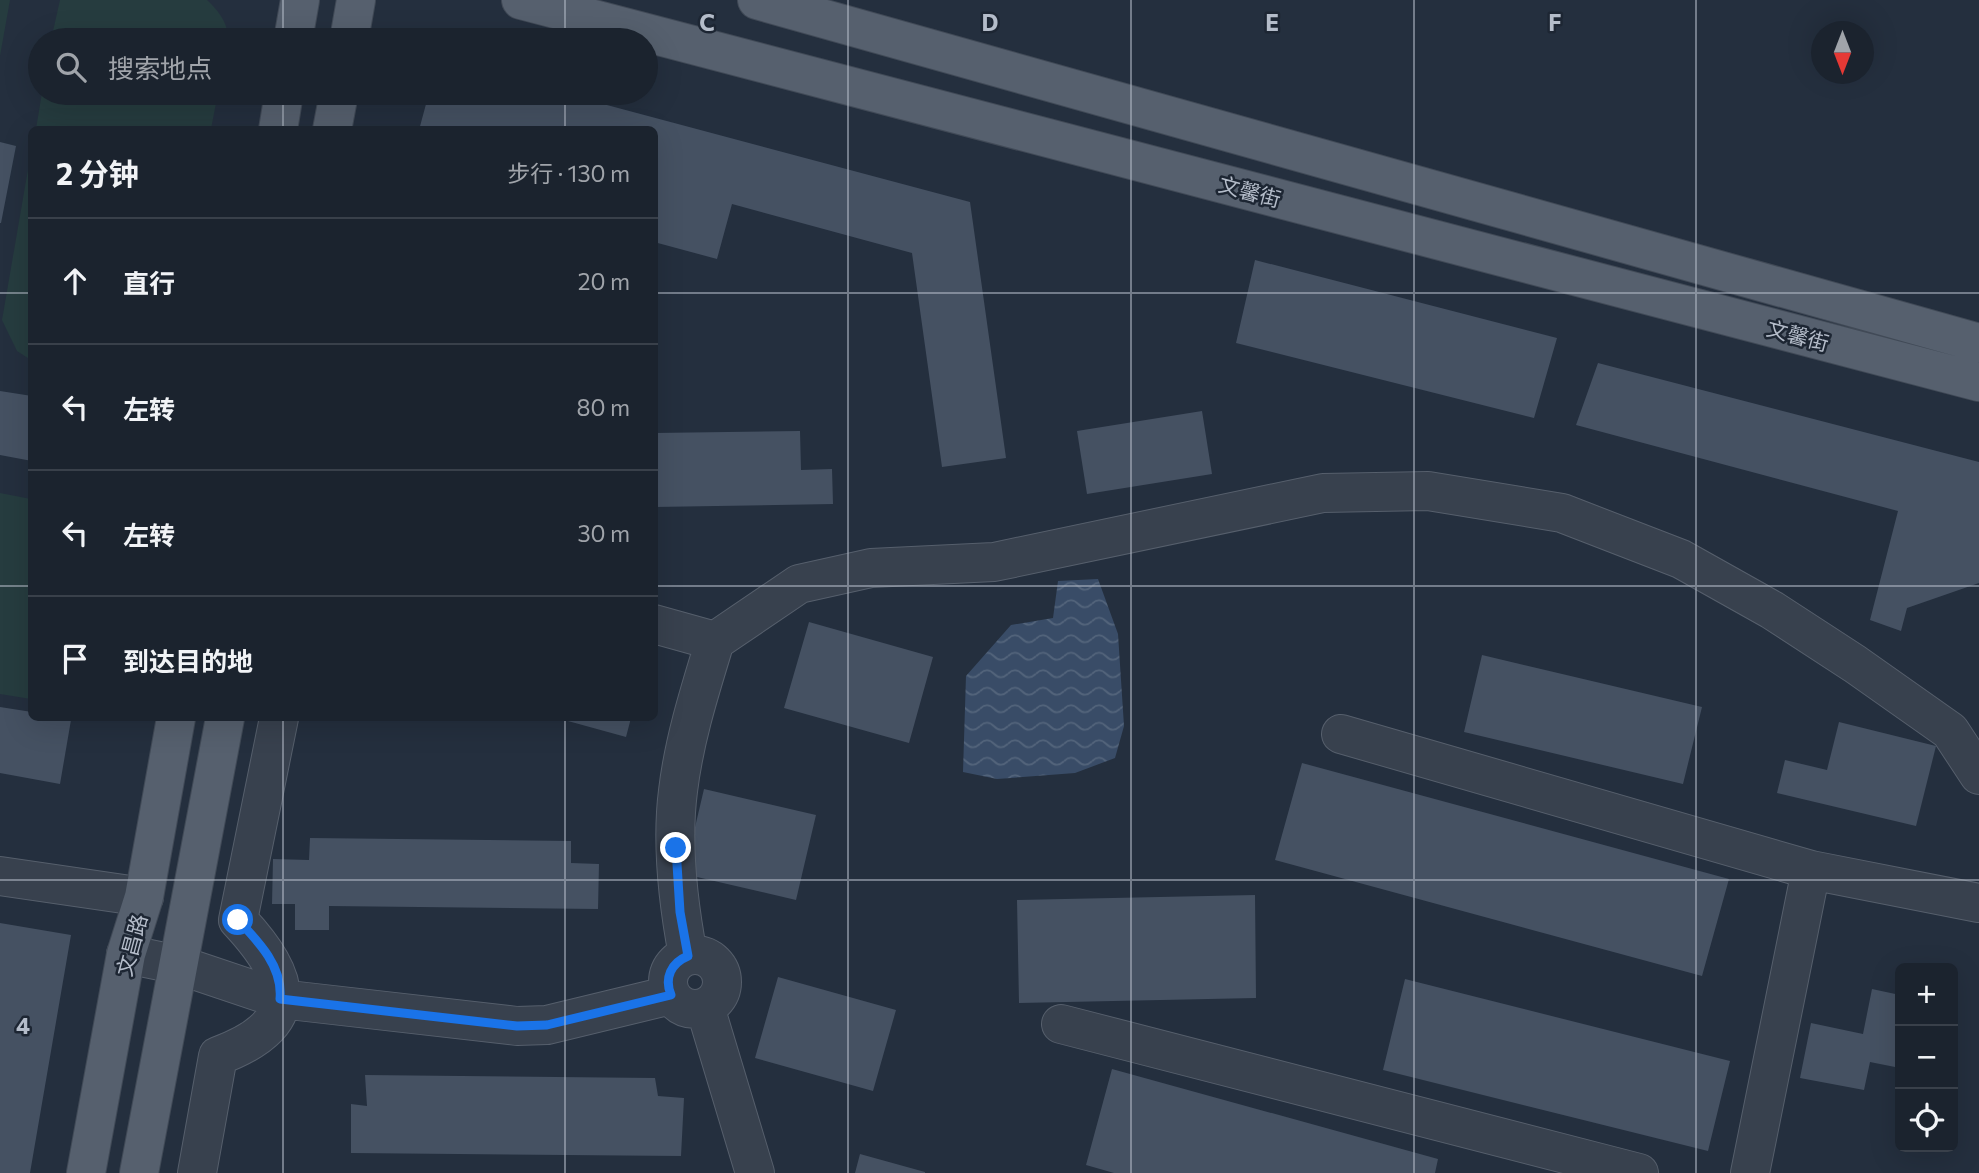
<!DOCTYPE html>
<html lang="zh">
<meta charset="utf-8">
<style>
:root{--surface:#1b232e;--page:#282f3a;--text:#f1f3f6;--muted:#a0a4aa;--line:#39404a}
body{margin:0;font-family:Commissioner,"Noto Sans SC",sans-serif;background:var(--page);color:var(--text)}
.controls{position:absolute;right:21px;bottom:21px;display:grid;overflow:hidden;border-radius:10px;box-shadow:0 7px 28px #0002}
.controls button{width:63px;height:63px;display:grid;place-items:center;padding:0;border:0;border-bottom:2px solid var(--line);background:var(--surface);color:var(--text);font:35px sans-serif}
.compass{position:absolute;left:1811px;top:21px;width:63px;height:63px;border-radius:50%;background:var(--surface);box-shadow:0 7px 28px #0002;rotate:180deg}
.stop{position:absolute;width:21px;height:21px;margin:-16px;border:5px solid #1a73e8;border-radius:50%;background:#fff}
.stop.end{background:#1a73e8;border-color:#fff;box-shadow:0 2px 7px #0008}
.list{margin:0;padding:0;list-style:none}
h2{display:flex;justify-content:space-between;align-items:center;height:91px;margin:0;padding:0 28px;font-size:30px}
h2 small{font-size:23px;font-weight:400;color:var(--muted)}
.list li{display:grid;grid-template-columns:46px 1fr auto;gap:21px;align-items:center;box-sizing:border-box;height:126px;padding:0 28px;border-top:2px solid var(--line)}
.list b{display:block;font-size:26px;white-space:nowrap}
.list em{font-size:23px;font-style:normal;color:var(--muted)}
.icon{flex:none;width:38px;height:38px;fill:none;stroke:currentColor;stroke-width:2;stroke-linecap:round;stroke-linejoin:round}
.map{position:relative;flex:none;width:1979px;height:1173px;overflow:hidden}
.search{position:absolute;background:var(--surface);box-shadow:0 7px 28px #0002;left:28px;top:28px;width:630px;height:77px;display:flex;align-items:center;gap:18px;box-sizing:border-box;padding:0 24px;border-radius:38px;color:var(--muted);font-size:26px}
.panel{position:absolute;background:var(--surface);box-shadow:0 7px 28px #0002;left:28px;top:126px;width:630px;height:595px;border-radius:10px}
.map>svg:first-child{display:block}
.green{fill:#263c3f}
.water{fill:url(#water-waves)}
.building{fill:#455162}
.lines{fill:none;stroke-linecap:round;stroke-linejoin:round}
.minor-casing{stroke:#565f6c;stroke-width:40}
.major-casing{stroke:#414a57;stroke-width:40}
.minor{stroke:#38414e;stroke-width:38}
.major{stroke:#56606e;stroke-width:38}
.route{stroke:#1a73e8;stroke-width:9}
.grid{fill:none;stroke:#b4bcc9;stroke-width:2;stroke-opacity:0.55}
.labels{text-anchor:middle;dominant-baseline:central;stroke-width:5;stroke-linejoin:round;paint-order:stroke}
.street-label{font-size:21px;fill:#b4bcc9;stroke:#1d2633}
.grid-label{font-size:23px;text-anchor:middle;font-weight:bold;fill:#b4bcc9;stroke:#1d2633;stroke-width:5;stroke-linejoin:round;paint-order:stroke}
</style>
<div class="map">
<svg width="1979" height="1173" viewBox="0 0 1979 1173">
<defs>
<pattern id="water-waves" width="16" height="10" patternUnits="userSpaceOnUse" patternTransform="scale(1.75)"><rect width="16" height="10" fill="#394c67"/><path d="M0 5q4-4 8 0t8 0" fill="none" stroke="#53647b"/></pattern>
</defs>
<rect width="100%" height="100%" fill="#242f3e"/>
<!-- green -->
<path class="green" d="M 0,0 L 10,0 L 0,56 Z
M 60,0 L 207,0 C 218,10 230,25 227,40 L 51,40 Z
M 42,93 L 218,93 L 211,129 L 36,129 Z
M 31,152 L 31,360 L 17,351 L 2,320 Z
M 0,493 L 31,499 L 31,699 L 0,694 Z"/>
<!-- water -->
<path class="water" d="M 1098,579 L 1118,634 L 1124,726 L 1115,758 L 1075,773 L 997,779 L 963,772 L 966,676 L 1011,625 L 1053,618 L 1058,581 Z"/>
<!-- building -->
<path class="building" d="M 429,93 L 562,93 L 970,202 L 1006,458 L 942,467 L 912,253 L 732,204 L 717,259 L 654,242 L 654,130 L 419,130 Z
M 0,142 L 16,146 L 1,223 L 0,223 Z
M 1255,260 L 1557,338 L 1534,418 L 1236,343 Z
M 1598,363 L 1979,462 L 1979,583 L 1907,608 L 1901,631 L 1870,620 L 1898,511 L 1576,425 Z
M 0,391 L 32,396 L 32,461 L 0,455 Z
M 1202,411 L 1212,474 L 1087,494 L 1077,431 Z
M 800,431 L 801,470 L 832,469 L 833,504 L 654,507 L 654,433 Z
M 809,622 L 933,657 L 909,743 L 784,708 Z
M 1482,655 L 1702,707 L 1683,784 L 1464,732 Z
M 0,707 L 32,712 L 32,718 L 71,720 L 60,784 L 0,773 Z
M 557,718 L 631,718 L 626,737 Z
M 1839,722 L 1936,746 L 1916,826 L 1777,793 L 1785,760 L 1827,770 Z
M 1302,763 L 1729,879 L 1702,976 L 1275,860 Z
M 704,789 L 816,815 L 796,900 L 684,874 Z
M 310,838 L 571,841 L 571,863 L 599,864 L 598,909 L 329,906 L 329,930 L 295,930 L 295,904 L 272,904 L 273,859 L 309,860 Z
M 1255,895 L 1256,998 L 1019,1003 L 1017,900 Z
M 0,923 L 71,935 L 30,1173 L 0,1173 Z
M 778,977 L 896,1010 L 873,1091 L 755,1058 Z
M 1405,979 L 1730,1061 L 1708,1151 L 1383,1070 Z
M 1872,989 L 1900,995 L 1900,1068 L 1870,1062 L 1864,1090 L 1800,1078 L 1811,1023 L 1863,1034 Z
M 1112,1069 L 1438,1159 L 1435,1173 L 1114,1173 L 1086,1165 Z
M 365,1075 L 655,1078 L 658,1096 L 684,1098 L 681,1156 L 351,1153 L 351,1104 L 367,1106 Z
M 860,1154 L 925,1172 L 925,1173 L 855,1173 Z"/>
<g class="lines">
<!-- minor casing -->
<g class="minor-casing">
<path id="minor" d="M 654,624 L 715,641 L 799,584 L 871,568 L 994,562 L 1323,493 L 1428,491 L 1562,513 L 1681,559 L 1772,610 L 1855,664 L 1950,731 L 1979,775
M 1341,734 L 1811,870
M 0,876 L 144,897
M 126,954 L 179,965 L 280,999 L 517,1026 L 547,1025 L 671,995
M668 982a27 27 0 1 1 54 0a27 27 0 1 1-54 0Z
M 688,955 C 678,902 671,845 678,791 C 684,740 700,690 715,641
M 705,1007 L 755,1173
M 1061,1024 L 1639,1173
M 197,1173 L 218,1056 C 304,1024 293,979 238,920 L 279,718
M 1750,1173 L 1811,870 L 1979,903"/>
</g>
<!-- major casing -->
<g class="major-casing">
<path id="major" d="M 521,0 L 1979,382
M 757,0 L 1979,343
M 293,40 L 300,0
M 349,40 L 356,0
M 278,130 L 284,93
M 332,130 L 339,93
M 86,1173 L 126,954 L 144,897 L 176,718
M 139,1173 L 225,718"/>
</g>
<!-- minor -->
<use href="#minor" class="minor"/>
<!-- major -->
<use href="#major" class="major"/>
</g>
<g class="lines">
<!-- route -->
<path class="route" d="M 238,920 C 259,942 283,967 280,999 L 517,1026 L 547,1025 L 671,995 C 664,978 671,963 688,956 L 680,912 L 676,848"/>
</g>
<!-- grid -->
<path class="grid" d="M 283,0 L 283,40M 565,0 L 565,40M 848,0 L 848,1173M 1131,0 L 1131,1173M 1414,0 L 1414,1173M 1696,0 L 1696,1173M 283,93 L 283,130M 565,93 L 565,130M 0,293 L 32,293M 654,293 L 1979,293M 0,586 L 32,586M 654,586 L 1979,586M 283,718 L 283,1173M 565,718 L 565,1173M 0,880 L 1979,880"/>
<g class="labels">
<!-- street labels -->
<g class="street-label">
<text transform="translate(1250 191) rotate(15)">文馨街</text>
<text transform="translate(1798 335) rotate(15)">文馨街</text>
<text transform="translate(131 945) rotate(-75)">文昌路</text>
</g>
</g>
<g class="grid-label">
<text x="707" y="31">C</text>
<text x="990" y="31">D</text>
<text x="1272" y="31">E</text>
<text x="1555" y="31">F</text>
<text x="23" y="1034">4</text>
</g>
</svg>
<div class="controls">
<button>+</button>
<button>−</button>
<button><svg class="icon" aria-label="locate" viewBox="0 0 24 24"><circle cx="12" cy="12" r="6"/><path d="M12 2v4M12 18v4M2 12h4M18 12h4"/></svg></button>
</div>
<svg class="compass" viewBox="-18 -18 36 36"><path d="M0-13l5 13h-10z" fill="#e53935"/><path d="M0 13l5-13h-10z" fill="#a0a4aa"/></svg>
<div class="stop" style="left:238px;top:920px"></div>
<div class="stop end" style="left:676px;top:848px"></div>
<div class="search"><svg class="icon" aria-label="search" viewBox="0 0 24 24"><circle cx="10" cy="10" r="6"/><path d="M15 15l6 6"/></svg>搜索地点</div>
<section class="panel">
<h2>2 分钟<small>步行 · 130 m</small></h2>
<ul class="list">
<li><svg class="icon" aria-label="ahead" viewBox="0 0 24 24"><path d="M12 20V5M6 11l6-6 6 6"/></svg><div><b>直行</b></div><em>20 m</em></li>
<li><svg class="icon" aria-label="left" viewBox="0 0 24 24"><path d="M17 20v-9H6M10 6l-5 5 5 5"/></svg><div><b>左转</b></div><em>80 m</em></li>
<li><svg class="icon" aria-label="left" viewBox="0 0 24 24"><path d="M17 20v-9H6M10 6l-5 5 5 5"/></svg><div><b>左转</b></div><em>30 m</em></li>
<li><svg class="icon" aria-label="arrive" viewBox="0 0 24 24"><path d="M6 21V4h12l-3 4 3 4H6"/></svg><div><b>到达目的地</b></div></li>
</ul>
</section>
</div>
